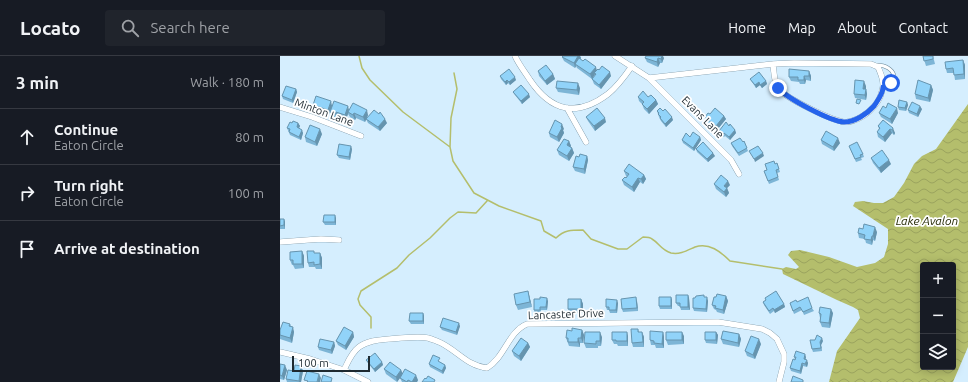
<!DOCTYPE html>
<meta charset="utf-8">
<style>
:root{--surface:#171b24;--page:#20242c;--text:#f1f3f6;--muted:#9ea1a6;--line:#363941}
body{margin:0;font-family:Ubuntu,sans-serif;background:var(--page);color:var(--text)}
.controls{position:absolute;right:12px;bottom:12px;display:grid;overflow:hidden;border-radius:4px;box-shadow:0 2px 10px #0003}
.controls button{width:36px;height:36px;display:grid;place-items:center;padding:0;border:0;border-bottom:1px solid var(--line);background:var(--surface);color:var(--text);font:20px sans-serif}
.scale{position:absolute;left:12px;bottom:10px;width:78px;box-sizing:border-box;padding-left:4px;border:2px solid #1e2a31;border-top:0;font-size:11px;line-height:14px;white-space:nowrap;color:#1e2a31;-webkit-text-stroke:3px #fff;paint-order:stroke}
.stop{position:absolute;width:12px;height:12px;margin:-9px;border:3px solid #2563eb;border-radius:50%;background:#fff}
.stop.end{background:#2563eb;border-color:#fff;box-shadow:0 1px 4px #0008}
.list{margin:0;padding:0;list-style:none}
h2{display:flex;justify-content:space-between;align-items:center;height:52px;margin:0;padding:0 16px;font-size:17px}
h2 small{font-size:13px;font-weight:400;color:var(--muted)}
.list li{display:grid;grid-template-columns:26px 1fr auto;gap:12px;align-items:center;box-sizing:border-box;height:56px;padding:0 16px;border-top:1px solid var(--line)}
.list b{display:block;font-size:15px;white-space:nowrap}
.list p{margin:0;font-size:13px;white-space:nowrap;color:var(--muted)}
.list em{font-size:13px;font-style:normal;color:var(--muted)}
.icon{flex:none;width:22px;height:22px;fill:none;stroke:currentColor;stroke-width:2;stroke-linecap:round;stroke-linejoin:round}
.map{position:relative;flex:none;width:688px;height:326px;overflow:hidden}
header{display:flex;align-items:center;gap:24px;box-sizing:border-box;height:56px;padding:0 20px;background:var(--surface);border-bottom:1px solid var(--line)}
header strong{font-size:19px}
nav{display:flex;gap:22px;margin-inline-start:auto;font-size:14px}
.search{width:280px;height:36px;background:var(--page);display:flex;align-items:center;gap:10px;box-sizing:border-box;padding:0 14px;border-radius:4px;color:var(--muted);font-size:15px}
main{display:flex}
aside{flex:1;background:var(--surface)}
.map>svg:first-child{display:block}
.water{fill:url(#water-waves);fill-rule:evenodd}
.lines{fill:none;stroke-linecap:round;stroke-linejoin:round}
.stream{stroke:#b4be6c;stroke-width:1.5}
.lane-casing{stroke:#6b8899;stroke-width:4}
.street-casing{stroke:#6b8899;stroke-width:6}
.lane{stroke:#fff;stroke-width:3}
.street{stroke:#fff;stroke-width:5.5}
.wall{fill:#7db5d6}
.shaded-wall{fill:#6694ae}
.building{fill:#91d3f9;stroke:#6694ae}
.route{stroke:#2563eb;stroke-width:5}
.labels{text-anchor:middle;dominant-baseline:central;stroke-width:3.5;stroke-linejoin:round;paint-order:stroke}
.street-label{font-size:11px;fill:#1e2a31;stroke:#fff}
.water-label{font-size:12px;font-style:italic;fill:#292d08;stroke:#fff}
</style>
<header>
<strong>Locato</strong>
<div class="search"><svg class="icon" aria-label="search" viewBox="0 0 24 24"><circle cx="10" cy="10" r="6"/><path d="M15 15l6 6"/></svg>Search here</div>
<nav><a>Home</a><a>Map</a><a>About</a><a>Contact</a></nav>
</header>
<main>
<aside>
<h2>3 min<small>Walk · 180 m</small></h2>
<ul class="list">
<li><svg class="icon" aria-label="ahead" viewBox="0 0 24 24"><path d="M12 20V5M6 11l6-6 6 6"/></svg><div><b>Continue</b><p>Eaton Circle</p></div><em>80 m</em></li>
<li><svg class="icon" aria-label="right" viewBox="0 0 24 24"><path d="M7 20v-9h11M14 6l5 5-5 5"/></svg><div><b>Turn right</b><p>Eaton Circle</p></div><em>100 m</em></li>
<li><svg class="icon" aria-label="arrive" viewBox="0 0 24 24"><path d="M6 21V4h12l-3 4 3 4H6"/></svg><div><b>Arrive at destination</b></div></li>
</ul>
</aside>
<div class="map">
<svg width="688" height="326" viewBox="0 0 688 326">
<defs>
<pattern id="water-waves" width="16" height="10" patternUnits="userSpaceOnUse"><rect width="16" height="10" fill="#b4be6c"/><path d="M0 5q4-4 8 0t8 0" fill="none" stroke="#9aa35e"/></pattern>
</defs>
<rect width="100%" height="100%" fill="#d5eefe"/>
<!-- water -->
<path class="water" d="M 688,48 L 688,291 L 673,326 L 549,326 L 557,295 L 580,262 L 578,254 L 573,251 L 557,244 L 503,218 L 502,213 L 506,211 L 516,213 L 519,211 L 508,199 L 511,195 L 520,194 L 549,201 L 577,211 L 595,207 L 604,201 L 608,188 L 608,173 L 573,150 L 575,146 L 583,145 L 594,147 L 603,147 L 614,141 L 624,127 L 634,108 L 642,100 L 656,93 ZM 643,209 L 673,209 L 673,311 L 643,311 Z"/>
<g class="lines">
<!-- stream -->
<path class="stream" d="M 79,0 L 82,12 L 90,24 L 123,56 L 170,91 L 173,105 L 194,137 L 219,150 L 261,165 L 264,175 L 276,182 C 284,174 291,174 303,174 L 311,183 L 338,193 L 347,193 L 363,181 C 366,181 370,181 372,183 C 379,187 381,194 391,197 C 400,199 408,194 415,191 C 429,186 441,196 450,205 L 502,213
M 170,91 L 171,62 L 177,33 L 174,17
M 91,272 L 91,261 L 80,249 L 78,243 L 81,235 L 117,212 L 129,199 L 150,182 L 170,162 L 178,156 L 196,157 L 207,145"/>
<!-- lane casing -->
<g class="lane-casing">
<path id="lane" d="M 597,9 C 615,9 622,28 603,31"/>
</g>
<!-- street casing -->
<g class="street-casing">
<path id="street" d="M 235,0 C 239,9 245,16 250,24 C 271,55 296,62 328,38 C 337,31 345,20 352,10
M 335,0 L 369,22 L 451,104 L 459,118
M 514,7 L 591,8 L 598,11 C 601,18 605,27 602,35 C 599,50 582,64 567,66 C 556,67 505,42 498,32 C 494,26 494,16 493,8 Z
M 369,22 L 493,8
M 0,51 L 32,61 L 81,80
M 287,52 L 306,86
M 0,186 L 41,183 L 59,184
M 0,296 L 30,303 L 64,314 C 68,306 71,297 79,291 C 83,288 89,286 93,285 C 104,283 138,280 148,282 C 152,283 156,285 159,286 C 177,294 187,310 207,312 C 225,301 228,276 247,268 L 438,266 L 482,273 L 490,277 L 497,283 L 504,298 L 504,306 L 499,326
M 64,314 L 88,326"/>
</g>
<!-- lane -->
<use href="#lane" class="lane"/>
<!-- street -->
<use href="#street" class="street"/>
</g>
<!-- wall -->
<path class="wall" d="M 283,0 L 300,0 L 301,2 L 300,3 L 317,14 L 331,20 L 321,33 L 314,28 L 312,23 L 315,19 L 315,18 L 312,23 L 297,12 L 296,10 L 295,12 L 284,5 L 282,1 Z
M 642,0 L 653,0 L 655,8 L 646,10 L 643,0 Z
M 365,2 L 384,2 L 382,7 L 380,7 L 378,11 L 367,6 Z
M 683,4 L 685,9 L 685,23 L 675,24 L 674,17 L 667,17 L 666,13 Z
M 258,15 L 273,18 L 275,23 L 267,29 L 259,20 Z
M 529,15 L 531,20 L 531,25 L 526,24 L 525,28 L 520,28 L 519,26 L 511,25 L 509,21 Z
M 220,20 L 236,24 L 230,29 L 228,27 L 226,29 L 221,23 Z
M 470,23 L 486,25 L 487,28 L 482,32 L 480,29 L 476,32 Z
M 651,29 L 653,34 L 650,46 L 636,43 L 635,38 Z
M 586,30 L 586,33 L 587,38 L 586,44 L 575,42 L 574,38 Z
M 276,32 L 300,32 L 299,39 L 278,36 Z
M 16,33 L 17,36 L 13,47 L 3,43 L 2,40 Z
M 233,36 L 250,41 L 242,48 L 235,39 Z
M 358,41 L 376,44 L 378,48 L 369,58 L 364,53 L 362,48 L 359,45 Z
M 627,46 L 628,49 L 626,55 L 619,54 L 618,51 Z
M 33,49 L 52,49 L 88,59 L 85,66 L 76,62 L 75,64 L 70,61 L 68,58 L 66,63 L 58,60 L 57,62 L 52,60 L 50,56 L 49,58 L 35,53 Z
M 606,52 L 618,57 L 612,68 L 601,61 L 599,57 Z
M 642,53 L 638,61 L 629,57 L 628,54 Z
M 377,55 L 383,55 L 393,64 L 386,71 L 381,65 L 379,61 Z
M 430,58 L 444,60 L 446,63 L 437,74 L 426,64 L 425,61 Z
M 306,61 L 326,66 L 315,75 L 308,65 Z
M 86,63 L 107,67 L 100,75 L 88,67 Z
M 603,64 L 615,77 L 614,79 L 612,77 L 605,86 L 598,81 L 597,76 L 599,73 L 598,70 Z
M 12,67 L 18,67 L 20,70 L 19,72 L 23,77 L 21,84 L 10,79 L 7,72 Z
M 284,73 L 283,74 L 284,77 L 279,86 L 270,81 L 269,77 Z
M 455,74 L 456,77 L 450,84 L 445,80 L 444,81 L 440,78 L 439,75 Z
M 42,78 L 37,90 L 26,86 L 25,81 Z
M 410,81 L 420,81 L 421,84 L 414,95 L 403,87 L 402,84 Z
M 541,84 L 560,87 L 554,95 L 542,88 Z
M 289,85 L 291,90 L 290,91 L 292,92 L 294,97 L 289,105 L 279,99 L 277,94 Z
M 464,85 L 468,95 L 459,100 L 452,90 L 451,87 L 463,86 Z
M 569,90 L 583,98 L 584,101 L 581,102 L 582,104 L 576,106 Z
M 72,93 L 70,104 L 59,102 L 57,99 Z
M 416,93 L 435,100 L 428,106 L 417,96 Z
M 307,100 L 308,104 L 305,118 L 295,115 L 293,111 L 299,101 Z
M 591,102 L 611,108 L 601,117 L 593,107 Z
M 497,107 L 500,116 L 497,117 L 499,124 L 489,128 L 484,115 L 487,114 L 495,108 Z
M 344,115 L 364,119 L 366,123 L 363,128 L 360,126 L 354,136 L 344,129 L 342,124 L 346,122 L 347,121 L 346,120 Z
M 434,128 L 450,129 L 447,132 L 449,137 L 446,141 L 436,133 Z
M 56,162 L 56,169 L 45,169 L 43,166 Z
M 0,163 L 4,163 L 5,166 L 5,173 L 0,173 L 0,177 Z
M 597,176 L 595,185 L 593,184 L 592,189 L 586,187 L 585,183 L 579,182 L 578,177 Z
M 22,195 L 24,200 L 24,212 L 15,213 L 13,209 L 12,209 L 10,204 Z
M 35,197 L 40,197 L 42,202 L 42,213 L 36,213 L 35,211 L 29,211 L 28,207 Z
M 248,235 L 252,251 L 238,254 L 236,249 Z
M 408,239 L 409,242 L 410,254 L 401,254 L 400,250 L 398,250 L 396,247 Z
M 446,240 L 448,245 L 444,258 L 437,256 L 436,254 L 434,253 L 432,249 L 436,241 Z
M 391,241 L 392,244 L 392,253 L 380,253 L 379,250 Z
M 425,241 L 428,245 L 427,256 L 414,255 L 413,252 Z
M 485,242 L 504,248 L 505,251 L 495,257 L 494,255 L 490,258 L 484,249 L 483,246 L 486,244 Z
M 301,243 L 303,248 L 303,257 L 289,257 L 288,253 Z
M 268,245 L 267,254 L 261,254 L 261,258 L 255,257 L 254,254 Z
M 357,245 L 358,255 L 343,256 L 342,253 Z
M 517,246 L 532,252 L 534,255 L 524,259 L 522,254 L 514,258 L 510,247 Z
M 338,247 L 337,257 L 330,257 L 329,254 L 327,254 L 326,251 Z
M 143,257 L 144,260 L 144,268 L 131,268 L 129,265 Z
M 539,257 L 553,257 L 550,272 L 542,271 L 540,266 L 540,262 Z
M 10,268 L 14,276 L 12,287 L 0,283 L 0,274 Z
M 180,270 L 177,279 L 162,274 L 160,271 Z
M 358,273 L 359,276 L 362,276 L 364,281 L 364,291 L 353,291 L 352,287 Z
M 302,274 L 304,279 L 303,287 L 300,287 L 300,291 L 289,290 L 286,282 Z
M 73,276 L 74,281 L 66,294 L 58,289 L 56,285 Z
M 383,276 L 384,281 L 384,292 L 376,292 L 375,289 L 371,289 L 370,284 Z
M 436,276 L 438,279 L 437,288 L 426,287 L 425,284 Z
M 459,278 L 461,283 L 459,291 L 443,288 L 441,283 Z
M 348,280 L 348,290 L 338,290 L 337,288 L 334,288 L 332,284 Z
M 404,280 L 404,288 L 388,289 L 386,284 Z
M 322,281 L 321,290 L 318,290 L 318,292 L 306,292 L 304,287 Z
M 543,285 L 541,289 L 542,295 L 533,296 L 532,293 Z
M 54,286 L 55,290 L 52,298 L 39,294 L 38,291 Z
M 248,287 L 250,291 L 241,305 L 234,300 L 232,295 Z
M 481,288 L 475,303 L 467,300 L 465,295 Z
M 514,301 L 526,301 L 525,304 L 528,307 L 527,311 L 523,310 L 521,318 L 511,315 L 510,312 L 515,304 Z
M 86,304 L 102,306 L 103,309 L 95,316 L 88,307 Z
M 160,306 L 165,309 L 166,312 L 163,318 L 150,311 L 149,308 L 161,306 Z
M 0,308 L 7,314 L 4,324 L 0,323 Z
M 21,310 L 23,315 L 21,326 L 7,326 L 6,323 L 14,315 Z
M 104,313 L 121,314 L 122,318 L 138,324 L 137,326 L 122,326 L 120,322 L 117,326 L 106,318 Z"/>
<!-- shaded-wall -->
<path class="shaded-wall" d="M 298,0 L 300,0 L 301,2 L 297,9 L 295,8 L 296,10 L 295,12 L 294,7 Z
M 382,0 L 383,0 L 384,2 L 382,7 L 381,3 Z
M 378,2 L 380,7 L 378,11 L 377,6 Z
M 683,4 L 685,9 L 685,23 L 684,18 Z
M 316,11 L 317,15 L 312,23 L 310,18 Z
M 529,15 L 531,20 L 531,25 L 529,20 Z
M 330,16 L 331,20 L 321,33 L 319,29 Z
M 273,18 L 275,23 L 267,29 L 265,25 Z
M 524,20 L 526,24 L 525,28 L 524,24 Z
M 235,21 L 236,24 L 230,29 L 229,26 Z
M 227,24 L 228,27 L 226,29 L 225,26 Z
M 486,25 L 487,28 L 482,32 L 480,29 Z
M 584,25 L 586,30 L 586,33 L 587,38 L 586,44 L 583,33 Z
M 479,26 L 480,29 L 476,32 L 475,29 Z
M 298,27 L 300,32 L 299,39 L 297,34 Z
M 651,29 L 653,34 L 650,46 L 648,42 Z
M 16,33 L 17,36 L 13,47 L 12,44 Z
M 249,38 L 250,41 L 242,48 L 241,45 Z
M 376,44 L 378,48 L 369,58 L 367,53 Z
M 51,45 L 52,50 L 49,58 L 48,54 Z
M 627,46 L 628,49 L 626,55 L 625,52 Z
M 68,50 L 69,54 L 68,56 L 68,58 L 66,63 L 65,59 Z
M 640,50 L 642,53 L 638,61 L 637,58 Z
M 617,52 L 618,57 L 612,68 L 610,63 Z
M 87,54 L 88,59 L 85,66 L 83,61 Z
M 56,56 L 58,60 L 57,62 L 55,58 Z
M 74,57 L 76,62 L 75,64 L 73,59 Z
M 444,60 L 446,63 L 437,74 L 436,70 Z
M 392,61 L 393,64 L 386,71 L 385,68 Z
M 325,62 L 326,66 L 315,75 L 314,70 Z
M 105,63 L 107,67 L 100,75 L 98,71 Z
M 18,67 L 20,70 L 18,74 L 17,71 Z
M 282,68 L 284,73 L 283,74 L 284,77 L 279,86 L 277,81 Z
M 613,72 L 615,77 L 614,79 L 612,74 Z
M 40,73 L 42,78 L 37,90 L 35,86 Z
M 610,73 L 612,77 L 605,86 L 603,81 Z
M 22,74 L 23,77 L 21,84 L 19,81 Z
M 455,74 L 456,77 L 450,84 L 449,81 Z
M 420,81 L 421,84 L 414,95 L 413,92 Z
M 558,82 L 560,87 L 554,95 L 553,91 Z
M 289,85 L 291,90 L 289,93 L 287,89 Z
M 71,90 L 72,93 L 70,104 L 69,101 Z
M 292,92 L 294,97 L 289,105 L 287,100 Z
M 433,97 L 435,100 L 428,106 L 427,103 Z
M 483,97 L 484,100 L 475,106 L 474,103 Z
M 307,100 L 308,104 L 305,118 L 304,113 Z
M 609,104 L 611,108 L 601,117 L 599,112 Z
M 364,119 L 366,123 L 363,128 L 361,123 Z
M 358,122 L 360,126 L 354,136 L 352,131 Z
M 448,125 L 450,129 L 447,132 L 449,137 L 446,141 L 444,136 L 444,130 Z
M 55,159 L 56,162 L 56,169 L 55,166 Z
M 4,163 L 5,166 L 5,173 L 4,169 Z
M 595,171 L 597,176 L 595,185 L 593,180 Z
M 592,180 L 593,184 L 592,189 L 591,184 Z
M 22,195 L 24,200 L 24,212 L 22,208 Z
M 40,197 L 42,202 L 42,213 L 40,208 Z
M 248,235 L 252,251 L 250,246 Z
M 408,239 L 409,242 L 410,254 L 408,251 Z
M 446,240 L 448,245 L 444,258 L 443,254 Z
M 356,241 L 357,245 L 358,255 L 357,252 Z
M 391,241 L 392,244 L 392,253 L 391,250 Z
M 427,241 L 428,245 L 427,256 L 426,253 Z
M 267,242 L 268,245 L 267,254 L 266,251 Z
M 301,243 L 303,248 L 303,257 L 301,253 Z
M 337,244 L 338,247 L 337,257 L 336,254 Z
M 504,248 L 505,251 L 495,257 L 494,254 Z
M 551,253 L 553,257 L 550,272 L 549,267 Z
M 143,257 L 144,260 L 144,268 L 143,265 Z
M 179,267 L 180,270 L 177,279 L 176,276 Z
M 13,271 L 14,276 L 12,287 L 10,282 Z
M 302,274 L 304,279 L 303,287 L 301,282 Z
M 73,276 L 74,281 L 66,294 L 65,290 Z
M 320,276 L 322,281 L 321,290 L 320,285 Z
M 347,276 L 348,280 L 348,290 L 347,285 Z
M 362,276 L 364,281 L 364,291 L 363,286 Z
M 383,276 L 384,281 L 384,292 L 382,288 Z
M 402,276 L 404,280 L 404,288 L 402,284 Z
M 436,276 L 438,279 L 437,288 L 436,284 Z
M 459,278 L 461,283 L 459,291 L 458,287 Z
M 298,282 L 300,287 L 300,291 L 298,286 Z
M 542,282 L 543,285 L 541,289 L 542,295 L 541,292 L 540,286 Z
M 479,283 L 481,288 L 475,303 L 473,299 Z
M 54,286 L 55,290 L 52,298 L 51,294 Z
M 248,287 L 250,291 L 241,305 L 239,300 Z
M 525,298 L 526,301 L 525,306 L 524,303 Z
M 527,304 L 528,307 L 527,311 L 525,308 Z
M 102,306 L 103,309 L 95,316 L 94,313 Z
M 522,307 L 523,310 L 521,318 L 520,315 Z
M 5,309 L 7,314 L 4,324 L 2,320 Z
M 165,309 L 166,312 L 163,318 L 162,315 Z
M 21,310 L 23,315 L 21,326 L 19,326 L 19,325 Z
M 121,314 L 123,318 L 117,326 L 116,321 Z
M 39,318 L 41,322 L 40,326 L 37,326 Z
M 136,319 L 138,324 L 137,326 L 132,326 Z"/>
<!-- building -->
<path class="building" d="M 283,0 L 298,0 L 294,7 L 282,1 Z
M 366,0 L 382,0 L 381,3 L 378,2 L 377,6 L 365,2 Z
M 643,0 L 653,0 L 653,3 L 644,5 Z
M 299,2 L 303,5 L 305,3 L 316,11 L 310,18 L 295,8 Z
M 683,4 L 684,18 L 674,19 L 673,12 L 666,13 L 665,6 Z
M 266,9 L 273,18 L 265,25 L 258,15 Z
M 322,10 L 330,16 L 319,29 L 312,23 L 316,18 L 314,17 L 318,13 L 319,14 Z
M 229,13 L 235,21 L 229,26 L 227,24 L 225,26 L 220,20 Z
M 509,13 L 529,15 L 529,20 L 524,20 L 524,24 L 518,24 L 518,21 L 509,21 Z
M 479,16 L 486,25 L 480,29 L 479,26 L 475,29 L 470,23 Z
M 575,24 L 584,25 L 583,33 L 586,33 L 585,39 L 574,38 Z
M 638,24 L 651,29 L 648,42 L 635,38 Z
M 277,25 L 298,27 L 297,34 L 276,32 Z
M 241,29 L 249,38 L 241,45 L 233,36 Z
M 6,30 L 16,33 L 12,44 L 2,40 Z
M 363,35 L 368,41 L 371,39 L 376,44 L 367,53 L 362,48 L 364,46 L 358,41 Z
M 36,40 L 51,45 L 48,54 L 33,49 Z
M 577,43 L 581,44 L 579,48 L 576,47 Z
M 619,44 L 627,46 L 625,52 L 618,51 Z
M 54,45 L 68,50 L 65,59 L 56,56 L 55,58 L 50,56 Z
M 632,46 L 640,50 L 637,58 L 628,54 Z
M 73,47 L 87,54 L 83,61 L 74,57 L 73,59 L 68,56 Z
M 608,47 L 617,52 L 610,63 L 599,57 L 603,50 L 606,52 Z
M 317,52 L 325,62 L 314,70 L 306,61 Z
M 380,52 L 383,55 L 385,53 L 392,61 L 385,68 L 380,62 L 381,61 L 378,58 L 379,57 L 377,55 Z
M 435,52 L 444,60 L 436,70 L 425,61 L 428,57 L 430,58 Z
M 94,54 L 99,58 L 100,56 L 105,63 L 98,71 L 86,63 Z
M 275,64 L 282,68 L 281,71 L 282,72 L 277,81 L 269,77 Z
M 603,64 L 613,72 L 612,74 L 610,73 L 603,81 L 597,76 L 600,72 L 598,70 Z
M 13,65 L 18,67 L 17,71 L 22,74 L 19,81 L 9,76 L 10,73 L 7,72 L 10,66 L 12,67 Z
M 446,66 L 449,70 L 450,68 L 455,74 L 449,81 L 444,77 L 443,78 L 439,75 Z
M 30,69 L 40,73 L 35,86 L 25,81 Z
M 546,75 L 558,82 L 553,91 L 541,84 Z
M 413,76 L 420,81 L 413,92 L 402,84 L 406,77 L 410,81 Z
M 460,82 L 463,86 L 464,85 L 467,92 L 458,97 L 451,87 Z
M 284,83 L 289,85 L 287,89 L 292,92 L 287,100 L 277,94 Z
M 423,86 L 433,97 L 427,103 L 416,93 Z
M 577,86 L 583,98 L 580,99 L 581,101 L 575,103 L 569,90 Z
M 59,88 L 71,90 L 69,101 L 57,99 Z
M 478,90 L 483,97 L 474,103 L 469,95 Z
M 602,94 L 609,104 L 599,112 L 591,102 Z
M 300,98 L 307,100 L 304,113 L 293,111 L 296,100 L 299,101 Z
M 494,105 L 495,108 L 497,107 L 499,113 L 496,114 L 498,121 L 488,125 L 484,115 L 487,114 L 485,108 Z
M 349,108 L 364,119 L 361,123 L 358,122 L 352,131 L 342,124 L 345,121 L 346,122 L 349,118 L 344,115 Z
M 441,119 L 448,125 L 444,130 L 447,132 L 444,136 L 434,128 Z
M 44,159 L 55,159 L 55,166 L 43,166 Z
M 0,163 L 4,163 L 4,169 L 0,170 Z
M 584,168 L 595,171 L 593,180 L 592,180 L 591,184 L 584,183 L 585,179 L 578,177 L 579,172 L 583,173 Z
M 22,195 L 22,208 L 13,208 L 13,204 L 10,204 L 10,196 Z
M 27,195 L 34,195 L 34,197 L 40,197 L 40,208 L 34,209 L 34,206 L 28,207 Z
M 248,235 L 250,246 L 236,249 L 234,238 Z
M 496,235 L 504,248 L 494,254 L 493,252 L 489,255 L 483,246 L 486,244 L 485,242 Z
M 437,238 L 446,240 L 443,254 L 435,252 L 436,250 L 432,249 L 434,241 L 436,241 Z
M 396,239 L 408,239 L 408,251 L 400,251 L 400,247 L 396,247 Z
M 424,239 L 424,241 L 427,241 L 426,253 L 413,252 L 413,242 L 415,242 L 416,240 Z
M 260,241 L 267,242 L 266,251 L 260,251 L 260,254 L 254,254 L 254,243 L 260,243 Z
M 356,241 L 357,252 L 342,253 L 341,243 Z
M 379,241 L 391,241 L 391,250 L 379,250 Z
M 528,241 L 532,252 L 523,256 L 520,251 L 513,255 L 510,247 L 516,244 L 517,246 Z
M 288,243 L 301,243 L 301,253 L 288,253 Z
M 326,243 L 337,244 L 336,254 L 329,254 L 329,251 L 326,251 Z
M 540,251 L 551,253 L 549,267 L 540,266 L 541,258 L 539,257 Z
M 130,257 L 143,257 L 143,265 L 129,265 Z
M 163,262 L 179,267 L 176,276 L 160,271 Z
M 3,266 L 10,268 L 9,270 L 13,271 L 10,282 L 0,279 L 0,274 Z
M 64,271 L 73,276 L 65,290 L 56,285 Z
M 292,272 L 302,274 L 301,282 L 298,282 L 298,286 L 288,286 L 288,282 L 286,282 L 287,274 L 292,275 Z
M 351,273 L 358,273 L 358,276 L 362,276 L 363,286 L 352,287 Z
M 370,275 L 383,276 L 382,288 L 374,287 L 374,285 L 370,284 Z
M 443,275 L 459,278 L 458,287 L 441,283 Z
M 305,276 L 320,276 L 320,285 L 316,285 L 316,288 L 304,287 Z
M 332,276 L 347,276 L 347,285 L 336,285 L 336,284 L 332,284 Z
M 386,276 L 402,276 L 402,284 L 386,284 Z
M 425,276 L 436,276 L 436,284 L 425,284 Z
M 537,279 L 542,282 L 540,286 L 541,292 L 532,293 L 530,284 L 535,284 Z
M 471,280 L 479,283 L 473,299 L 465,295 Z
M 241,282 L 248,287 L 239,300 L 232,295 Z
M 40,283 L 54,286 L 51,294 L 38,291 Z
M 516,295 L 525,298 L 524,303 L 527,304 L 525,308 L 522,307 L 520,315 L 510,312 L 513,303 L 515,304 L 516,301 L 514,301 Z
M 95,297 L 102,306 L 94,313 L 86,304 Z
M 153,299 L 160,302 L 158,305 L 165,309 L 162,315 L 149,308 Z
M 110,306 L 121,314 L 116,321 L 104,313 Z
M 0,308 L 5,309 L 2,320 L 0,319 Z
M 15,309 L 21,310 L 19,325 L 6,323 L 8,314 L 14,315 Z
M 125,313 L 136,319 L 132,326 L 128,324 L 127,326 L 120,322 Z
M 27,315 L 39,318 L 37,326 L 27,326 L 28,325 L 24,324 Z
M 43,319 L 52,322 L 51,326 L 41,326 Z
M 148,320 L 155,324 L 154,326 L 142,326 L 145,322 L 146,323 Z
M 513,320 L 523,324 L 523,326 L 511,326 Z"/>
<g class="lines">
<!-- route -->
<path class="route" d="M 498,32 C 508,43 550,65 564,66 C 575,66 587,58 594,50 C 598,44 603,38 603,31 L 608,30 L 611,27"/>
</g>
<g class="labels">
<!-- street labels -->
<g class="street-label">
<text transform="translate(44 56) rotate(20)">Minton Lane</text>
<text transform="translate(423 61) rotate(45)">Evans Lane</text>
<text transform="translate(286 258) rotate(-2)">Lancaster Drive</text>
</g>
<!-- water labels -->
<g class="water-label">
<text x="647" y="164">Lake Avalon</text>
</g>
</g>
</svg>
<div class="controls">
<button>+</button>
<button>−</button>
<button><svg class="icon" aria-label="layers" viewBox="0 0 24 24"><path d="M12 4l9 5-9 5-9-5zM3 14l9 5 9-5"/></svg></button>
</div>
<div class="scale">100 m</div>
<div class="stop" style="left:611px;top:27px"></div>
<div class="stop end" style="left:498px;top:32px"></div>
</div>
</main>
